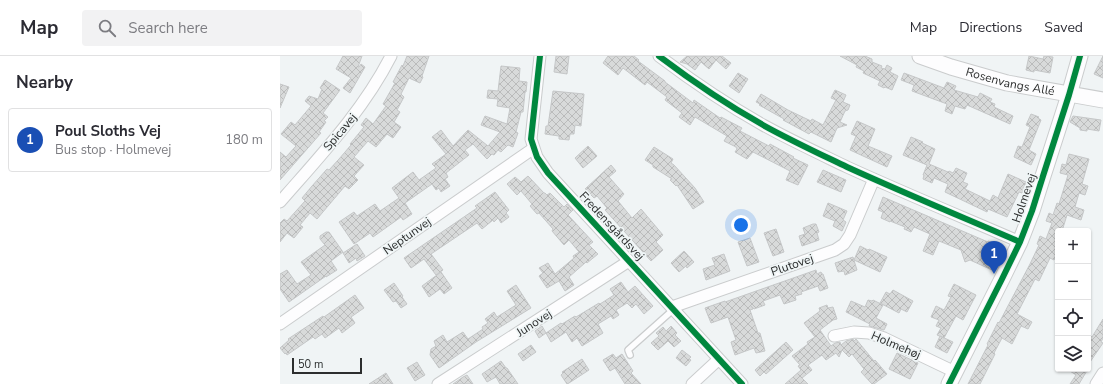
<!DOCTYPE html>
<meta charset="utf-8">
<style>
:root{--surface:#fff;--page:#f2f2f3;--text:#2b2b33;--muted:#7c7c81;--line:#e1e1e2;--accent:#717374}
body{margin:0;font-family:"Nunito Sans",sans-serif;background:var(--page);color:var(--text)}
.controls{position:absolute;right:12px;bottom:12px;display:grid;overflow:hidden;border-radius:4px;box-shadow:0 1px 3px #0004}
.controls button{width:36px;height:36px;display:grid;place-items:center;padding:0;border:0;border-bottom:1px solid var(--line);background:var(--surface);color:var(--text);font:20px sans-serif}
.scale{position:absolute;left:12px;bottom:10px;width:70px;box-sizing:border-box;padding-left:4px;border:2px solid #2c2e2e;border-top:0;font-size:11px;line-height:14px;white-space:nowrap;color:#2c2e2e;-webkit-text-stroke:3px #eff5f6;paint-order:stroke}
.you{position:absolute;left:461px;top:169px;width:14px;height:14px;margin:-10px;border:3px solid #fff;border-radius:50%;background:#1a73e8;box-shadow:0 0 0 6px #1a73e833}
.badge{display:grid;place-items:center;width:26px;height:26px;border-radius:50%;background:var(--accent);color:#fff;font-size:13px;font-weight:700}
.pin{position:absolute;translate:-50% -33px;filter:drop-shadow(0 1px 2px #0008)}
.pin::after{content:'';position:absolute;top:21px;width:14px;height:12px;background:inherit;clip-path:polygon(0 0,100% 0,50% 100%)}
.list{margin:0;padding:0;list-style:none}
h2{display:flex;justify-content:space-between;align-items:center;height:52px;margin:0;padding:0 16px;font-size:17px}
h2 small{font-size:13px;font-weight:400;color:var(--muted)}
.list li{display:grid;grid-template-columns:26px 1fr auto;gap:12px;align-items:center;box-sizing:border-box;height:64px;margin:0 8px 8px;padding:0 8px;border:1px solid var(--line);border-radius:4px}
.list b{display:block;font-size:15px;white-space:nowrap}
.list p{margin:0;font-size:13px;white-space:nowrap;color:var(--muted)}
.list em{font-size:13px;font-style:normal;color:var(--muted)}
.icon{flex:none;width:22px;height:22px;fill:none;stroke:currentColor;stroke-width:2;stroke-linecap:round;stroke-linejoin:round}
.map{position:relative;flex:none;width:823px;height:328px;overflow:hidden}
header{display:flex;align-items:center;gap:24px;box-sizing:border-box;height:56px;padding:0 20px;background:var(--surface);border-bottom:1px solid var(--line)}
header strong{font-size:19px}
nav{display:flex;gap:22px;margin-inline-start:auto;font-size:14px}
.search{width:280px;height:36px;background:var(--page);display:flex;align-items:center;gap:10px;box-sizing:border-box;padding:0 14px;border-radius:4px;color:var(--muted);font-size:15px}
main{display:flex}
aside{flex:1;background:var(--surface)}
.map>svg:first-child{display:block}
.building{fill:url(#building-cross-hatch);stroke:#c5c7c8}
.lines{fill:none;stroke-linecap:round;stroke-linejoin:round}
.lane-casing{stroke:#cacccd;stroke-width:8}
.street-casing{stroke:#cacccd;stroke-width:13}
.secondary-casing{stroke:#cacccd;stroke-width:17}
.lane{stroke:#fdfdfe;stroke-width:5.5}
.street{stroke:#fdfdfe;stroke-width:11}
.secondary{stroke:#fdfdfe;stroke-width:15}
.cycleway-casing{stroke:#eff5f6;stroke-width:8}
.cycleway{stroke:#00873e;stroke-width:6}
.labels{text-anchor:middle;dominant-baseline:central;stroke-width:3.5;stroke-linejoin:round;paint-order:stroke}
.street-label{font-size:12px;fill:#2c2e2e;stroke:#eff5f6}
</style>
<header>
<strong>Map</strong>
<div class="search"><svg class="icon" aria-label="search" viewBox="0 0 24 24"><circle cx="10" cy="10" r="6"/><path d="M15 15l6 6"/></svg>Search here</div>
<nav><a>Map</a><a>Directions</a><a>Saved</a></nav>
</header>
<main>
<aside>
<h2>Nearby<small></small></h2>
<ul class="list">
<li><span class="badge" style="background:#1a4fb4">1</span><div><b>Poul Sloths Vej</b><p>Bus stop · Holmevej</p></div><em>180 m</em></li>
</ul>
</aside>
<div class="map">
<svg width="823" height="328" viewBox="0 0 823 328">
<defs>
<pattern id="building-cross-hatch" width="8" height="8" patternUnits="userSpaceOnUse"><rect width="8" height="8" fill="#d8dada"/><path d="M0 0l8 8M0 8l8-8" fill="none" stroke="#babbbb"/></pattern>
</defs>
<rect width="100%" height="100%" fill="#f0f4f5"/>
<!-- building -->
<path class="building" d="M 63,0 L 82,0 L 78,11 L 79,11 L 81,8 L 85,11 L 70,37 L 63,32 L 71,22 L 56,13 Z
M 127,0 L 149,0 L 142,20 L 143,21 L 140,27 L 129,22 L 121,38 L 124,41 L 117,54 L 120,56 L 114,66 L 121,71 L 113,82 L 107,78 L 96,91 L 88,85 L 74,101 L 84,109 L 74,120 L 78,124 L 69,133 L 65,130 L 37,163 L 30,157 L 20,169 L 23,171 L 14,182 L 7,177 L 0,186 L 0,167 L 4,163 L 7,165 L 25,145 L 22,142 L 32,130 L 47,113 L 49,114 L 59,103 L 71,89 L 70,88 L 84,71 L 81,69 L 86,62 L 93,68 L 106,50 L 103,48 L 115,27 L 113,26 L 122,9 L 123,10 Z
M 276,0 L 289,0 L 287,18 L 274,16 Z
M 328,0 L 354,0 L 359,4 L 358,5 L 385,25 L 385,26 L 413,47 L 414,44 L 440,62 L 441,61 L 462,72 L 460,75 L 489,90 L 490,88 L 514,101 L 513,102 L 528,109 L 518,129 L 506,124 L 510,115 L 473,96 L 467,103 L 455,96 L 457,93 L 456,91 L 444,85 L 447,80 L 415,61 L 410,69 L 399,61 L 402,57 L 385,44 L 387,41 L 367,26 L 365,29 L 343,12 L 338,19 L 323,7 Z
M 407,0 L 442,0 L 451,7 L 446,13 L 436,4 L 429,13 L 421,6 L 415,14 L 407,8 L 400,6 Z
M 560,0 L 585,0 L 592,3 L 592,6 L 602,10 L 601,12 L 605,13 L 607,9 L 612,12 L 610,16 L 618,20 L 612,34 L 605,31 L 604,32 L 598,29 L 600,25 L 583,17 L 584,15 L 576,11 L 577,9 Z
M 749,0 L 763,3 L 764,0 L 773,1 L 770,17 L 754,14 L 754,16 L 746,14 Z
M 823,0 L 823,22 L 814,18 Z
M 221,10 L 240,12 L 239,25 L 247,26 L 246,36 L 245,36 L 243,56 L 241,56 L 236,76 L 238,77 L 233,91 L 228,89 L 221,96 L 218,94 L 214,99 L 212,98 L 207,103 L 193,88 L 185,94 L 189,99 L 166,117 L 168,121 L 165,123 L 170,130 L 161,136 L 159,132 L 156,134 L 152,128 L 125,147 L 132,158 L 123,164 L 121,161 L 93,181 L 90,177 L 74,188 L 59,166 L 74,156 L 77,160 L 95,148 L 100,155 L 119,142 L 112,132 L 133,116 L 139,124 L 156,112 L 152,108 L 166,98 L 152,81 L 161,74 L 173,90 L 188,74 L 208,90 L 220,76 L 201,69 L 205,60 L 227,68 L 230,52 L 217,50 L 218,43 L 207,42 L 208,34 L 218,35 Z
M 458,17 L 468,23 L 459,37 L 449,30 Z
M 624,17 L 664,32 L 667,26 L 676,30 L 674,34 L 698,41 L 700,37 L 712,43 L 710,46 L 715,48 L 714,51 L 733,60 L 730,68 L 687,49 L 685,53 L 675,50 L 672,58 L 665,55 L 667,48 L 632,35 L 634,29 L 621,24 Z
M 45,24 L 60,34 L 43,57 L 48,61 L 44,65 L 46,66 L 39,76 L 41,77 L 0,124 L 0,96 L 6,101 L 16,90 L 1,78 L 11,66 L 15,69 L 31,50 L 25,45 L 29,40 L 38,43 L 42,33 L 40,32 Z
M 0,28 L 9,31 L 0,52 Z
M 555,34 L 566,39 L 563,46 L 570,49 L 568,54 L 565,55 L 560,66 L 567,69 L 557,72 L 551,86 L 531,76 L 529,78 L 503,64 L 504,63 L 479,49 L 480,48 L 476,46 L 481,38 L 508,54 L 531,65 L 532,63 L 543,69 L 556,44 L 551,42 Z
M 273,35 L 304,38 L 301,70 L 295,69 L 294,78 L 290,78 L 289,84 L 279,83 L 279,80 L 265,78 L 266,70 L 268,70 Z
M 751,58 L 759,61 L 758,62 L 761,64 L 749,94 L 756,98 L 751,109 L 734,101 L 738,90 L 742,91 L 750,71 L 746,69 Z
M 793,60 L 821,64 L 819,75 L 807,73 L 807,75 L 800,74 L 800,72 L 790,66 Z
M 577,65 L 595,73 L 588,90 L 612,100 L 607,111 L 570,94 L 576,80 L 571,78 Z
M 631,81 L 643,86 L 642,87 L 655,93 L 649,108 L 668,116 L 669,115 L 673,117 L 676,112 L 687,117 L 683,126 L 688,128 L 685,133 L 710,145 L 713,139 L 718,142 L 728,118 L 746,126 L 742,137 L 739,136 L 727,161 L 708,153 L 707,156 L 665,136 L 668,128 L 654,122 L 652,127 L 643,123 L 644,119 L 643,119 L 647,109 L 623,99 Z
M 308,90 L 317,100 L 303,112 L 295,102 Z
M 374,91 L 393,103 L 391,107 L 394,109 L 415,132 L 424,146 L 413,153 L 397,129 L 396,130 L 390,124 L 392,123 L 373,111 L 373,109 L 365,104 Z
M 789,98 L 809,103 L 802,128 L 808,130 L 805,139 L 799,137 L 795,151 L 804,154 L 801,164 L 787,159 L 782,175 L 778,175 L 778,194 L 774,204 L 770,202 L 759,225 L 755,223 L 737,258 L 752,266 L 748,273 L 741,270 L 732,288 L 722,282 L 714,297 L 715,298 L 700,328 L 688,328 L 708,289 L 707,288 L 718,266 L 719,267 L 750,208 L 759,189 L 757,188 L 760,180 L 766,183 L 772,167 L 766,165 L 769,157 L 773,159 L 777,147 L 779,148 L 788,119 L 780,117 L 782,108 L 786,109 Z
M 331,109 L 336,115 L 329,121 L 344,138 L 338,145 L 352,162 L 361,153 L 383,179 L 376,186 L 383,194 L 371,205 L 325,154 L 327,152 L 317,140 L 314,142 L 305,133 Z
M 543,114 L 566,124 L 561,136 L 537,126 Z
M 248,120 L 264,137 L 265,137 L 267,139 L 270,137 L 284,151 L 287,148 L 293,154 L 288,159 L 313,186 L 309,189 L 318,198 L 307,207 L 306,206 L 289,221 L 294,229 L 285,235 L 279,225 L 267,232 L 259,220 L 263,217 L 259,212 L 268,207 L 275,218 L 294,202 L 293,200 L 299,196 L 289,184 L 284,189 L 272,175 L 273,173 L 259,157 L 257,158 L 250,150 L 252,148 L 241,135 L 237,139 L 227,128 L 235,121 L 241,126 Z
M 215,136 L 229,154 L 226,157 L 229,161 L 221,167 L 218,162 L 214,166 L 213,164 L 202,173 L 197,167 L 151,198 L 163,214 L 156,219 L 144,203 L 131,212 L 124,202 L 197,152 L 195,150 Z
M 603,141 L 708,186 L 708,185 L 716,188 L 713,195 L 715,196 L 715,198 L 718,199 L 712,214 L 690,204 L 685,206 L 681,194 L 659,185 L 653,199 L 643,195 L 650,178 L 634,171 L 631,176 L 624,173 L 625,171 L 610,165 L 610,166 L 601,162 L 603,156 L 598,154 Z
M 548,147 L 567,155 L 563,164 L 566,166 L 562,175 L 553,170 L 555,165 L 543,160 Z
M 533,168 L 536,168 L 539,176 L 537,177 L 539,184 L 522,190 L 519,180 L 525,178 L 523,172 Z
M 496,173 L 504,196 L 493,200 L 484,177 Z
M 46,176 L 49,176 L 63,196 L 51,205 L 57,214 L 46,221 L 46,220 L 9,246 L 0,233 L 0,218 L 7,214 L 17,228 L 31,219 L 21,206 L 45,189 L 40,183 L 40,180 Z
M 470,182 L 479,206 L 467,210 L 458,186 Z
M 77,188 L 85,200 L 77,205 L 76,202 L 69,207 L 63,197 Z
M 580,190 L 588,194 L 589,193 L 607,201 L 600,216 L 574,204 Z
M 404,195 L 414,206 L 407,212 L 406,210 L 399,216 L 391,207 Z
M 444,198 L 450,215 L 426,224 L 423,213 L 435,209 L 432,202 Z
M 573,201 L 577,214 L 565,219 L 564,215 L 558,216 L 555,207 Z
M 536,214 L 537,218 L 541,216 L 542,218 L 543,218 L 548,232 L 540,235 L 538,230 L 521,236 L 522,238 L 515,240 L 516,244 L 504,248 L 500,239 L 483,245 L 485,249 L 474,253 L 471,250 L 473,253 L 470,254 L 478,277 L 480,277 L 485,295 L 476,297 L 474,292 L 455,299 L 451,286 L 456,284 L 448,261 L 431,267 L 425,252 L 445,245 L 445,246 Z
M 161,216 L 172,232 L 164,238 L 160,233 L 149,241 L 142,230 Z
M 341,226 L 348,236 L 355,230 L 373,250 L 364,258 L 356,248 L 352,252 L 347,247 L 336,254 L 339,259 L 333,263 L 331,260 L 318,268 L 323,277 L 302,290 L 297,282 L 292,286 L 286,276 L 271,286 L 266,277 L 259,282 L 255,275 L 262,270 L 266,277 L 281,267 L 282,268 L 295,260 L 296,261 L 319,247 L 320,248 L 334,239 L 330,233 Z
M 114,227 L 123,240 L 122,241 L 127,248 L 121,252 L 116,245 L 113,246 L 104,234 Z
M 674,228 L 696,239 L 683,264 L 676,260 L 664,282 L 657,279 L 661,272 L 656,270 L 659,264 L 651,261 L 656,250 L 664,254 L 671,241 L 668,240 Z
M 236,229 L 251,252 L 196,286 L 159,312 L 150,299 L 151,293 L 156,290 L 154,285 L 163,279 L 167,286 L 183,276 L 188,283 L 203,273 L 202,271 L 208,267 L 205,263 L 214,256 L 217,261 L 236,249 L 227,235 Z
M 613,234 L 633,245 L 627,256 L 621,253 L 619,257 L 600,247 L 606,236 L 610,238 Z
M 75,239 L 84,252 L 71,261 L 75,267 L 62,277 L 59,272 L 45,282 L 42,278 L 35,283 L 33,281 L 7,299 L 6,297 L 5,298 L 0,292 L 9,284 L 8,283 L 43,260 L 44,261 Z
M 588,244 L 592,245 L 593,244 L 603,249 L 596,262 L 607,268 L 604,274 L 589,270 L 590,268 L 566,256 L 571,245 L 585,251 Z
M 547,249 L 548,252 L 553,251 L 557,263 L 553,264 L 540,274 L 551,290 L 555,287 L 560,286 L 561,289 L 566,285 L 573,283 L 574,285 L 576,283 L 594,305 L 595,304 L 607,318 L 594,328 L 592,328 L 581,316 L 584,313 L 572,298 L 569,301 L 562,294 L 559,301 L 556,297 L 546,304 L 542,299 L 528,309 L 532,314 L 522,322 L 528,328 L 505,328 L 521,314 L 518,310 L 520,309 L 512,300 L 528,288 L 527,286 L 535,281 L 524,267 L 540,255 L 539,252 Z
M 823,263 L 823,282 L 821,286 L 823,287 L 808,309 L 808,278 L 812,281 Z
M 391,270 L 397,277 L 395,279 L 401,285 L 394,291 L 388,285 L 378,294 L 371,287 L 379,280 L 376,277 L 383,271 L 386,275 Z
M 660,280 L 673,286 L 667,297 L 655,291 Z
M 506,286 L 513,294 L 486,318 L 484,316 L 480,320 L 475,314 Z
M 251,289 L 256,296 L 243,305 L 238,298 Z
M 402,294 L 411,301 L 409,303 L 411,304 L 406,310 L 396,302 Z
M 617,297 L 638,307 L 630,323 L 609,313 Z
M 333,298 L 336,302 L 342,298 L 353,315 L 351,317 L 361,328 L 345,328 L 335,312 L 330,315 L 323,304 Z
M 302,303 L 309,314 L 289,327 L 287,328 L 281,319 L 283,317 L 282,316 Z
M 221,305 L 226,312 L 227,312 L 238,328 L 220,328 L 216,321 L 207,326 L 202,318 Z
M 137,306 L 145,319 L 135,325 L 127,312 Z
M 787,313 L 808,313 L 799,328 L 790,328 L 796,319 Z
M 106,317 L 113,328 L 89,328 Z
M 187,319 L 193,328 L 173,328 L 183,321 Z"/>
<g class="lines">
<!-- lane casing -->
<g class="lane-casing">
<path id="lane" d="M 350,299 L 348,294 L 394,253"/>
</g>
<!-- street casing -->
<g class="street-casing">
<path id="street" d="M 260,0 L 251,83 L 257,101 L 268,117 L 462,328
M 379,0 C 412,25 446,48 483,69 C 510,84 538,97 567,111 C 624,137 682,161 740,186
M 0,146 C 40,100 83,55 111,0
M 392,251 L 555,194 L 564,188 L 570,179 L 594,123
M 0,268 L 254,92
M 554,280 L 574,276 L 589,277 L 604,282 L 675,316
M 158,328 L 349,205
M 412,328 L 439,303
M 816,328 L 823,317"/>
</g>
<!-- secondary casing -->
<g class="secondary-casing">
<g id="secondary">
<path id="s1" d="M 640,0 L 671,11 L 727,27 L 823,44"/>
<path d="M 669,328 L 722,223 L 740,186 L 752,155 L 763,120 L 789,39 L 800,0"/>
</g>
</g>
<!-- lane -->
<use href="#lane" class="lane"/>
<!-- street -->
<use href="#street" class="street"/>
<!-- secondary -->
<use href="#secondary" class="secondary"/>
<!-- cycleway casing -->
<g class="cycleway-casing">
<path id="cycleway" d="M 260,0 L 251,83 L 257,101 L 268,117 L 462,328
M 379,0 C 412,25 446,48 483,69 C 510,84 538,97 567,111 C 624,137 682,161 740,186
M 669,328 L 722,223 L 740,186 L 752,155 L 763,120 L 789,39 L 800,0"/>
</g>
<!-- cycleway -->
<use href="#cycleway" class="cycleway"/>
</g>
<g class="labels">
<!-- street labels -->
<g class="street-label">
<text stroke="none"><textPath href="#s1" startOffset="94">Rosenvangs Allé</textPath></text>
<text transform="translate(60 76) rotate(-50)">Spicavej</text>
<text transform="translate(744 142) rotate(-71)">Holmevej</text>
<text transform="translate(332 170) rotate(47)">Fredensgårdsvej</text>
<text transform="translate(127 180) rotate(-35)">Neptunvej</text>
<text transform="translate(512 209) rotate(-19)">Plutovej</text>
<text transform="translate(254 267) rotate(-33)">Junovej</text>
<text transform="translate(616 289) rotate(23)">Holmehøj</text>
</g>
</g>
</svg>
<div class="controls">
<button>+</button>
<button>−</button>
<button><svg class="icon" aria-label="locate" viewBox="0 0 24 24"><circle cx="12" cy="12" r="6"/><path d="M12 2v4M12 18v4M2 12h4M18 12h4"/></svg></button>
<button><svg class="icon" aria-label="layers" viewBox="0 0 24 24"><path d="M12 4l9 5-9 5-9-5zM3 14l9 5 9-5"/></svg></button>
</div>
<div class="scale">50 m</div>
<div class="you"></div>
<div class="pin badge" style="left:714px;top:218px;background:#1a4fb4">1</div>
</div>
</main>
